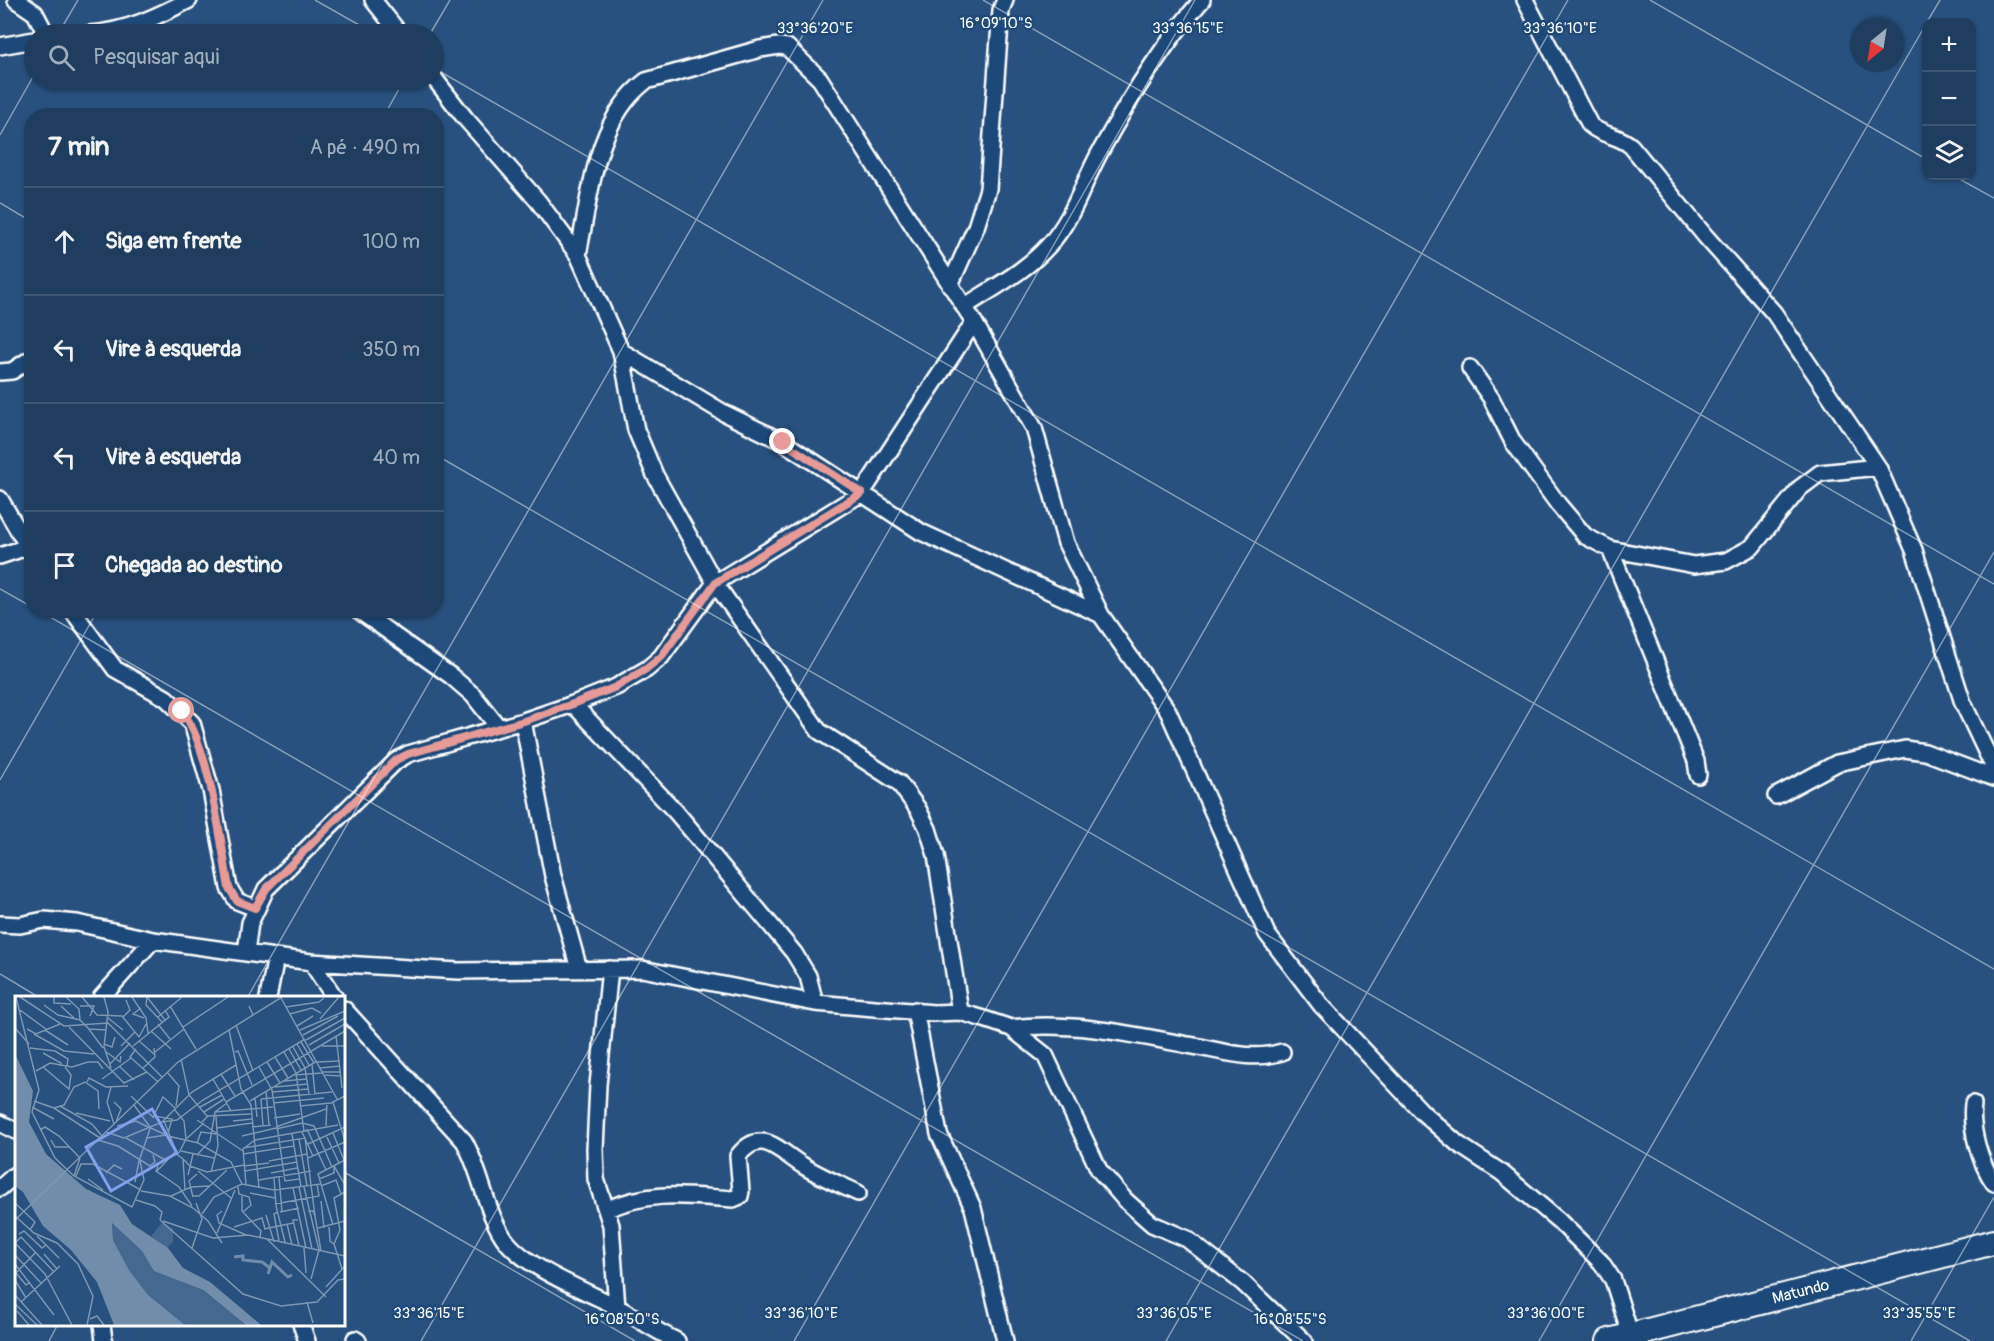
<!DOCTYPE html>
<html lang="pt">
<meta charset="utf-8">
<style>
:root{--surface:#1e3d5f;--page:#264465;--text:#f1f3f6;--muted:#a1aebd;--line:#3c5674}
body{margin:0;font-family:Pangolin,sans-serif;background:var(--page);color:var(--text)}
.controls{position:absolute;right:18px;top:18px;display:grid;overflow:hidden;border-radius:12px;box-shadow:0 2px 4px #0004}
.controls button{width:54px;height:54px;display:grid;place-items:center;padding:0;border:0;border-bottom:2px solid var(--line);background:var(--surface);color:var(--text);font:30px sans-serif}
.compass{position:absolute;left:1850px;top:18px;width:54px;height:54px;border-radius:50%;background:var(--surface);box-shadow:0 2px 4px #0004;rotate:210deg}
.stop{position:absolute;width:18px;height:18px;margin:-14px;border:4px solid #e69b98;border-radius:50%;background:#fff}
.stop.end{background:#e69b98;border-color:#fff;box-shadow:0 2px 6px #0008}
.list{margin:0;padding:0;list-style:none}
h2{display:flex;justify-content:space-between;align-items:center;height:78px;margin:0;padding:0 24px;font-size:26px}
h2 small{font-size:20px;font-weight:400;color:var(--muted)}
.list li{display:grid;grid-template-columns:39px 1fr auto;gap:18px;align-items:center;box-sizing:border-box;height:108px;padding:0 24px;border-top:2px solid var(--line)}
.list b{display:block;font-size:22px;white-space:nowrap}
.list em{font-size:20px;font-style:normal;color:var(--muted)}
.icon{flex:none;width:33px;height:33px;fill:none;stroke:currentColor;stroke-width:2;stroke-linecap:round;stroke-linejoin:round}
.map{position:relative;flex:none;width:1994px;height:1341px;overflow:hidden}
.search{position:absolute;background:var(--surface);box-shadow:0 2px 4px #0004;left:24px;top:24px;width:420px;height:66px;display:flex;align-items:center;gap:15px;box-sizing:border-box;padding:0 21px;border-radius:33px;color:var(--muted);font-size:22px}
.panel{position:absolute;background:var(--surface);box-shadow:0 2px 4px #0004;left:24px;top:108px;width:420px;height:510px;border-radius:24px}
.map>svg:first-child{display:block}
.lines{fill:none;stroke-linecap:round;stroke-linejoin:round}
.minor-casing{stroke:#fff;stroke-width:20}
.primary-casing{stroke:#fff;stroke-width:28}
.minor{stroke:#1f4a7a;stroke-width:15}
.primary{stroke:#1f4a7a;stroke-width:24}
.route{stroke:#e69b98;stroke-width:8}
.ticks{fill:none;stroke:#fff;stroke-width:1.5;stroke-opacity:0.45}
.labels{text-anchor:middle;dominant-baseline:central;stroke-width:5;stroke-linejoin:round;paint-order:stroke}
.street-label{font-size:16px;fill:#fff;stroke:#1f4a7a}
.inset-river{fill:none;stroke:#718dab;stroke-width:3}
.inset-road{fill:none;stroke:#7e97b2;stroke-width:1.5}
.view{fill:#839eea;fill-opacity:0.15;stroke:#839eea;stroke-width:3}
.inset-edge{fill:none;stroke:#fff;stroke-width:3}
.ticks-label{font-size:15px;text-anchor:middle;fill:#fff;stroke:#1f4a7a;stroke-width:5;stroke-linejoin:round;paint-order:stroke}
</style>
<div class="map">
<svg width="1994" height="1341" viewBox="0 0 1994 1341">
<rect width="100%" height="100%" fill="#28517f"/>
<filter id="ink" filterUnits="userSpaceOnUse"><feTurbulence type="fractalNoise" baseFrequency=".0167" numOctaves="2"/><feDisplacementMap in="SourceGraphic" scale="12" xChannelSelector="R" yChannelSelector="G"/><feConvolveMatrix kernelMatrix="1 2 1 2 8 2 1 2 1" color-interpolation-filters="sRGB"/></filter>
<g filter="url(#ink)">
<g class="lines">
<!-- minor casing -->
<g class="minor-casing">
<path id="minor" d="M 16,0 L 35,13 L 46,34
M 373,0 L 400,34
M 1525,0 L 1590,125 C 1602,136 1619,135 1631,146 L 1706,237 L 1774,313 L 1878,467 L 1914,550 L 1963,703 L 1994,768
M 89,34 C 127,31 156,17 189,0
M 0,46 L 34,40
M 434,78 L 465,118 L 538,201 L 578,255 L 621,351 L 636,430 L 655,475 L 715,583 L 819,731 L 899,783 L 918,809 L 928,829 L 936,855 L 960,1012
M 578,255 C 590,197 595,119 646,81 L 760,49 L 779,46 L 787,47 L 820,79 L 974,322 L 1034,428 L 1066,543 L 1101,615 L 1168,711 L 1267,934 L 1321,1005 L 1423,1113 L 1458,1144 L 1502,1173 L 1559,1221 L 1601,1262 L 1613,1280 L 1631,1336
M 950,285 L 976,227 L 988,189 L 1001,10 L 1005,0
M 964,307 C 993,288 1026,271 1049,245 C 1073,219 1083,183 1100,152 C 1129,99 1162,45 1202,0
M 621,351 L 724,413 L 783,442 L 921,532 L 1101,615
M 1470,368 L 1491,398 L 1513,442 L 1558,504 L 1585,536 L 1610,549 L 1694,565 L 1726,561 L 1752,547 L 1800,488 L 1820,473 L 1878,467
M 0,372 L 12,371 L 32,358
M 0,499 L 32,554
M 1610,549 L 1696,761 L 1698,775
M 0,556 L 27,547
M 72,610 L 115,669 L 166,698 L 192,723 L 211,790 L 229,888 L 237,901 L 255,908
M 358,610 L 451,676 L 473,695 L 499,728
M 573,704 L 676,812 L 794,953 L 808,976 L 815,1003
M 523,721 L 553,876 L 579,969
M 1776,796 L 1837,763 L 1905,749 L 1925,752 L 1994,778
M 0,924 L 20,925 L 44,920 L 77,923 L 153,940 L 311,962 L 458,971 L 642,969 L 815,1003 L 934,1013 L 960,1012 L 984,1019 L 1011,1028 L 1045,1055 L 1099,1170 L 1125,1200 L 1152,1224 L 1187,1239 L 1243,1283 L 1304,1341
M 246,952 L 250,923 L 266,889 L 396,761 L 408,754 L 523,721 L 573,704 L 616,687 L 647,669 L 661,657 L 715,583 L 862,493 L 974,322
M 311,962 L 335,998
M 610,969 L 598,1085 L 595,1149 L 596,1179 L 611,1225 L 617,1308
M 101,998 L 153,940
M 268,998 L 276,957
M 344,1009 L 464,1141 C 482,1172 486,1216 507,1242 C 529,1269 586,1291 617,1307 C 637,1318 656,1331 677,1341
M 915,1010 L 939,1134 L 973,1208 L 1005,1341
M 1011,1028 C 1071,1021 1130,1034 1188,1045 C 1220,1050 1250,1062 1282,1052
M 1973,1104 C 1970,1129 1980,1163 1994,1183
M 0,1123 L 16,1131
M 0,1188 L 16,1174
M 607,1209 C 654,1190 684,1196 733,1199 L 740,1196 L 741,1191 L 738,1156 C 761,1126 779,1151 802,1165 C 819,1176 839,1184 858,1193
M 102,1324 L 104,1341
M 301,1324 L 307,1341
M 355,1339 L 358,1341"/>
</g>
<!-- primary casing -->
<g class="primary-casing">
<g id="primary">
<path id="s1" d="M 1609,1341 L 1994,1242"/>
</g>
</g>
<!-- minor -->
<use href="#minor" class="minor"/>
<!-- primary -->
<use href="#primary" class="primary"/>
</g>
</g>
<g class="lines" filter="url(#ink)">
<!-- route -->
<path class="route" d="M 182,711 C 209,744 221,844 229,888 L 237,901 L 255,908 L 266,889 L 396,760 L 408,754 L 524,721 L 573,704 L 616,687 L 646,669 L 661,657 L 715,583 L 862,493 L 783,442"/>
</g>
<!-- ticks -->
<path class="ticks" d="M 315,0 L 375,34M 983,0 L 1994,584M 1650,0 L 1926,159M 1927,22 L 1940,0M 58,34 L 78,0M 430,34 L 450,0M 434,68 L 1994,969M 384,116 L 404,80M 0,135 L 34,75M 1954,176 L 1994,198M 0,203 L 32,222M 436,455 L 1970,1341M 0,589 L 32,607M 38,610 L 1303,1341M 0,780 L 98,610M 0,974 L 40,998M 247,998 L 823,0M 344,1172 L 635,1341M 49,1341 L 58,1324M 421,1341 L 1195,0M 794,1341 L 1568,0M 1166,1341 L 1926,24M 1539,1341 L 1994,552M 1911,1341 L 1994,1197"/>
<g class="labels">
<!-- street labels -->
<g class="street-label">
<text stroke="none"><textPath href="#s1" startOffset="198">Matundo</textPath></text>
</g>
</g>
<!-- overview -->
<g transform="translate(15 996)">
<rect width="330" height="330" fill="#28517f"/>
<path d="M 97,227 L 127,255 L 139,274 L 187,294 L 231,329 L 170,329 L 133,299 L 114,274 L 98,244 ZM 147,227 L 158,233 L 158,246 L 152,252 L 136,240 Z" fill="#446890"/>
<path d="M 0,58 L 18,95 L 14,126 L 31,158 L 71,193 L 105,209 L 117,228 L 153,252 L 168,272 L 195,286 L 246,329 L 231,329 L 188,294 L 139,275 L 127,255 L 97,227 L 98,244 L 114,274 L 133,299 L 170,329 L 99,329 L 82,286 L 56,254 L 28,230 L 8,196 L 0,190 Z" fill="#718dab"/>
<path class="inset-river" d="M 29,229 L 75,195M 219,261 L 228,260 L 228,264 L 247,266 L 255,272M 253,278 L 257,266 L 273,281 L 277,279"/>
<path class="inset-road" d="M 1,1 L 24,94 L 17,116 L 40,162 L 59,180 L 117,211 L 129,184 L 125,165M 5,1 L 49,30 L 93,27 L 147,81M 39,1 L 39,7 L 56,8M 51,1 L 64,13 L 65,24M 67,1 L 82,19 L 107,20 L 124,41 L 131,28M 89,1 L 93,16 L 89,51 L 96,72M 117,1 L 131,22 L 133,37M 132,1 L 131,9 L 147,26M 132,1 L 150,24M 266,2 L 322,103M 29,9 L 43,19 L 65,24 L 74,33 L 91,34M 46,10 L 61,24M 65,10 L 79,10 L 75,20M 155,10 L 181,53M 234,10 L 238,19 L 267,1M 271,11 L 304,6 L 309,2M 126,12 L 118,18 L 129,22M 5,14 L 31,33M 275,18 L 297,12 L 306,17M 108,21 L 115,14 L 111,4M 143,21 L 167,1M 93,22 L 108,34M 305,23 L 324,1M 143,28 L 155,43M 221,29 L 238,75M 282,30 L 298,20M 54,31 L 109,87 L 132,76M 168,31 L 213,1M 0,32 L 14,48M 73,32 L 88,52M 12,33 L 21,38 L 45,28M 30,34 L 53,49M 214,34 L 226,93 L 236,109 L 244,192M 285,34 L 330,15M 136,35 L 156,53M 19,38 L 49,55 L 79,58M 288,39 L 323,20M 321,40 L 327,92M 291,44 L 330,22M 124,45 L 139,58M 286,46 L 299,67M 89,48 L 97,51 L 100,41M 282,48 L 294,69M 294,49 L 330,28M 106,50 L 120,36M 118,50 L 154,21 L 150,14M 307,50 L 330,50M 278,51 L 290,72 L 294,98M 15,52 L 40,55 L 53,63 L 52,70M 121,53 L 115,61 L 143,86M 274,53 L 286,74M 90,55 L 105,66 L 106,60M 140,56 L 169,33M 220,56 L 223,55 L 237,89M 269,56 L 281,77 L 289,135M 28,57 L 46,67 L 45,70M 260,61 L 273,82M 166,63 L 174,99 L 192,120M 252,66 L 265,87M 302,66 L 325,65M 95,68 L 115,47M 297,68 L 300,98M 104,70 L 119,84M 28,71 L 54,93 L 56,79 L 50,71M 244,71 L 257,94 L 270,185 L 284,183M 128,72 L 140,61 L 139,52M 305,72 L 325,70M 21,75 L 35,67 L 57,71 L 73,66 L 83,66 L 88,73M 152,76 L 164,90 L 161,110M 307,76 L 326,76M 206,78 L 220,100M 280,79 L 307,77M 308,79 L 326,80M 87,83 L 116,62M 198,83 L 216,115M 269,85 L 292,83M 72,86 L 74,82 L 91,91 L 113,90M 96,91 L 92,106 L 99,128M 260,91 L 293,88M 251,95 L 254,129M 257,96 L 293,93M 116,100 L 139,122M 240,102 L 242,121M 246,103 L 317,96M 246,103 L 248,130M 19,105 L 39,112 L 85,142M 235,105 L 302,65M 99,106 L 106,113 L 101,126M 211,106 L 330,35M 318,106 L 330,145M 258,107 L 309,102M 119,109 L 135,131M 45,110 L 77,128 L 87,140M 285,110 L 316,107 L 330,100M 17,111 L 39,123M 185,111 L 207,99M 39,112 L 49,109 L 59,91 L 70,86 L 83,95 L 84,113M 159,113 L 169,125 L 171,143M 189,116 L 209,103M 200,116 L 258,111M 61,117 L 95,125M 139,120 L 157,123 L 153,137M 138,121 L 148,101 L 160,112M 259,122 L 285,118M 182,124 L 228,155M 218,125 L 237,123M 147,126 L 177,96 L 221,69M 187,126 L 193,120 L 236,118M 102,130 L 121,125 L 133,131M 311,130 L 312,107M 237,131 L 256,129M 261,131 L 311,113M 136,132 L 153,140 L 183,147 L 216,166 L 227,188M 202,132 L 237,127M 261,133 L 287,127 L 299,130 L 317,171M 292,133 L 311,174M 25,134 L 30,131 L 44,140 L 64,161M 91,136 L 109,142 L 147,126 L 162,124 L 188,104 L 290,43M 287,136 L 298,160M 318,137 L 329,164M 277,138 L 286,191M 311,139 L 324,167M 227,140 L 261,132M 111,142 L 152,165M 132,142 L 151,139M 284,143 L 292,190M 36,144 L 40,151 L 55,151M 83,144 L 103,150 L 135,170 L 140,166 L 138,159M 182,147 L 186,136 L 201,138M 293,148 L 330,131M 228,152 L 290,142 L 300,220M 166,155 L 199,162M 160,157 L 168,163 L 170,193M 164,157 L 171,143 L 189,127M 228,158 L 279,150M 182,159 L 195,145 L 200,116 L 212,107M 293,162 L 330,146M 168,163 L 175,170 L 192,176 L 229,169M 124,165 L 136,130M 254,165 L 292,158M 143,170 L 141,175 L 164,191 L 177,210M 229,170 L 254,167M 319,170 L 330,189M 183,175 L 216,202M 230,175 L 282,166M 141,176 L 161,155 L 149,125M 196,176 L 203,150 L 201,120M 91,177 L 99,169 L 107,173M 256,177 L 282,172M 173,179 L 178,158M 59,180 L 65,162M 61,180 L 66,168 L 78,168 L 126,194M 264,181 L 267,216M 259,182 L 261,210 L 270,246M 73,183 L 88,194M 304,183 L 319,177 L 319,170M 244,184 L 296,175M 120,186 L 124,165M 231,188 L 228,153 L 240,144 L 323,129M 306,190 L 321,184 L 326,198M 223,191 L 224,198 L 234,201 L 236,209 L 228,216M 284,191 L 297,253M 289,191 L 304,254 L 296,283M 278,192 L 291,252M 126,195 L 155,200 L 178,212 L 193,225 L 207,247M 235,197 L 260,202M 156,200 L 176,191 L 194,190M 178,200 L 184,200 L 212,174M 227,200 L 227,215 L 246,235 L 245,241M 178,201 L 174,185 L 182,178M 121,204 L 140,210 L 147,216 L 145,224M 306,205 L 309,232M 0,207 L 20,226 L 15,234M 260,208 L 304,200 L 302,188M 207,215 L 202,219 L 204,227 L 231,239M 293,215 L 298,215 L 300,220 L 306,255M 263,216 L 259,218 L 264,245M 265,216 L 284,212M 187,218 L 199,201 L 227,188 L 259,194 L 306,188M 251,219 L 259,246M 1,221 L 19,237 L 42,247 L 63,268 L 78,300 L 72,329M 0,224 L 163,66 L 238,19M 145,224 L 228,298 L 266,310 L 302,306 L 323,284 L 330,283M 283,224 L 278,224 L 284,250M 148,225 L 198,242 L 233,239 L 252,243 L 311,301M 272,228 L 277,249M 318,229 L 303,178 L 330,164M 219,231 L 247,222 L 250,233M 314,231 L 315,245 L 319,248M 303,232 L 330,225M 249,233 L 278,227M 202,237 L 220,194M 4,238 L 9,235 L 27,252 L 31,249M 22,240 L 44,262M 253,243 L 330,260M 0,247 L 30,278 L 57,329M 0,247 L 6,241 L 39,276M 177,252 L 187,223 L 181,207M 289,252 L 291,277M 29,258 L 42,273M 0,259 L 27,288M 0,268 L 39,319M 327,273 L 319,248 L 325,234 L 319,202 L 330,196M 1,277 L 11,289 L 15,286M 0,278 L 21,256M 0,284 L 11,302M 311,291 L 330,270M 0,299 L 27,329M 6,306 L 45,270M 292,306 L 298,327M 0,308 L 22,329M 2,315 L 14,329M 75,323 L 82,320 L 89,329"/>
<path class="view" d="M 137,113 L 162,157 L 96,195 L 71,151 Z"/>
<rect width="330" height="330" class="inset-edge"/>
</g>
<g class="ticks-label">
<text x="996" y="28">16°09'10"S</text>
<text x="815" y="33">33°36'20"E</text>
<text x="1188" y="33">33°36'15"E</text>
<text x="1560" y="33">33°36'10"E</text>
<text x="429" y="1318">33°36'15"E</text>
<text x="801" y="1318">33°36'10"E</text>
<text x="1174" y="1318">33°36'05"E</text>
<text x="1546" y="1318">33°36'00"E</text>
<text x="1919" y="1318">33°35'55"E</text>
<text x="622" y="1324">16°08'50"S</text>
<text x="1290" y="1324">16°08'55"S</text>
</g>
</svg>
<div class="controls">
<button>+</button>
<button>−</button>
<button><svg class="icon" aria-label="layers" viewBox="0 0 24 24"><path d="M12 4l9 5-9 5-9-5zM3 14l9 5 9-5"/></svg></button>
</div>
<svg class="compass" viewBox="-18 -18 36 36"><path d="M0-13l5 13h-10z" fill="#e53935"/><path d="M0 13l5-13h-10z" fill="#a1aebd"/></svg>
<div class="stop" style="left:182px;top:711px"></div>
<div class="stop end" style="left:783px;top:442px"></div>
<div class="search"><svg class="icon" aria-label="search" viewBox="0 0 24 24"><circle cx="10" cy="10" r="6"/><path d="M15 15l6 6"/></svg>Pesquisar aqui</div>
<section class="panel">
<h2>7 min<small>A pé · 490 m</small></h2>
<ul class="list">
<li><svg class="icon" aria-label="ahead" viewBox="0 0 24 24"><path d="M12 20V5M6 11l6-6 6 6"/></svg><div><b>Siga em frente</b></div><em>100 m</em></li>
<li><svg class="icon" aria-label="left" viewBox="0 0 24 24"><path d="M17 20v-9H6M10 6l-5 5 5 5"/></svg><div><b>Vire à esquerda</b></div><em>350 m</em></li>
<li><svg class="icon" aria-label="left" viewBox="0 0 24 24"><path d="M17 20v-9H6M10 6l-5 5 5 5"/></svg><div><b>Vire à esquerda</b></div><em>40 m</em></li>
<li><svg class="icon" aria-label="arrive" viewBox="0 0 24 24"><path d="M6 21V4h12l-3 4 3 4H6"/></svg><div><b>Chegada ao destino</b></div></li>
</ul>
</section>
</div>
